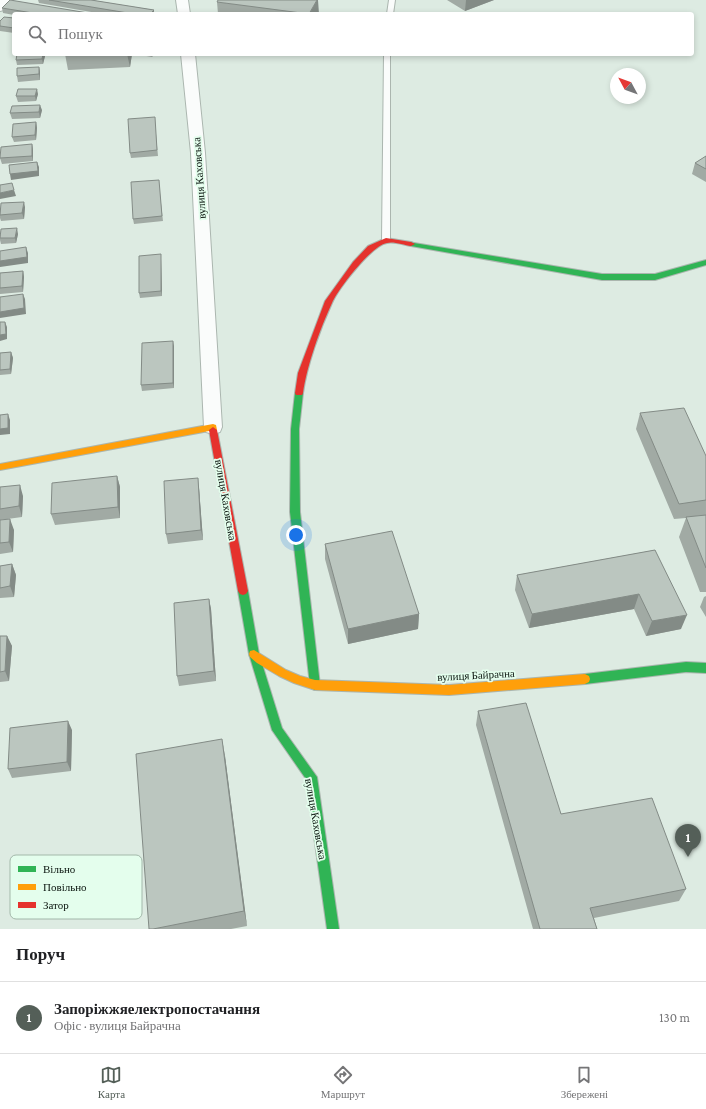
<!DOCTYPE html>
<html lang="uk">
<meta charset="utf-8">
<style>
:root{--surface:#fff;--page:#f6f6f6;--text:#202124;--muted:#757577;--line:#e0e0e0;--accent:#545f58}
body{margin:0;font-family:"Crimson Pro",serif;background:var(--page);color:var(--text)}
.compass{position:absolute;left:610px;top:68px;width:36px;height:36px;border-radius:50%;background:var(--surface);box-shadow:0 2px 6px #0003;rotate:311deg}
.you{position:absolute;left:296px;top:535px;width:14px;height:14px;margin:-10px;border:3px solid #fff;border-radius:50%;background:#1a73e8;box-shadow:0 0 0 6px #1a73e833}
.badge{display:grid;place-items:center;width:26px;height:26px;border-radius:50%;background:var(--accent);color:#fff;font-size:13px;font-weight:700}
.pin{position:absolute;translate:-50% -33px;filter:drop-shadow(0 1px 2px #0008)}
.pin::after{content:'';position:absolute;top:21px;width:14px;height:12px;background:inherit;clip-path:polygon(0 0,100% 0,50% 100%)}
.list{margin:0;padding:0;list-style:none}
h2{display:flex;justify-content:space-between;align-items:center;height:52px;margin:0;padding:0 16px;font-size:17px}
h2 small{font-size:13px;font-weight:400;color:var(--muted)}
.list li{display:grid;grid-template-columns:26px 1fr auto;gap:12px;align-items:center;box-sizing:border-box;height:72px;padding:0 16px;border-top:1px solid var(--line)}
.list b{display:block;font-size:15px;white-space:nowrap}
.list p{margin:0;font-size:13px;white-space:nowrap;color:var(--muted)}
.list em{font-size:13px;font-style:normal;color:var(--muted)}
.icon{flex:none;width:22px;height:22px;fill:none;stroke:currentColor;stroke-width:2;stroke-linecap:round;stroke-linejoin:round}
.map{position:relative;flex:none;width:706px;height:929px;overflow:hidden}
.search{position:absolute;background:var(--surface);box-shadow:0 2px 6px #0003;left:12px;right:12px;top:12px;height:44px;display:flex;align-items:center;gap:10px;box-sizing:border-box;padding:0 14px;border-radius:4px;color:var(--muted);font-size:15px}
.sheet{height:124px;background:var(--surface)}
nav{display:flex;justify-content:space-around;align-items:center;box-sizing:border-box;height:56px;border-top:1px solid var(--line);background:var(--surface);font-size:11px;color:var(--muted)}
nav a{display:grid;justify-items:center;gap:2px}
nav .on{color:var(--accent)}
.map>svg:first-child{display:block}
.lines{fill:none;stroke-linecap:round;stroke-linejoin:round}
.lane-casing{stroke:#abb6af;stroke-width:2}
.street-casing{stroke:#abb6af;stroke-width:2}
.fast-casing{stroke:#abb6af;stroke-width:2}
.slow-casing{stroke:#abb6af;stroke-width:2}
.jam-casing{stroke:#abb6af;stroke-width:2}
.lane{fill:#fafcfb;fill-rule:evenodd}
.street{fill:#fafcfb;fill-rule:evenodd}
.fast{fill:#30b455;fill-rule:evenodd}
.slow{fill:#ff9f0a;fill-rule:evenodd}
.jam{fill:#e5322d;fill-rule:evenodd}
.wall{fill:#a1aaa4}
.shaded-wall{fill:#838b86}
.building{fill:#bbc6bf;stroke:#838b86}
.labels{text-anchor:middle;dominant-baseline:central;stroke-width:3.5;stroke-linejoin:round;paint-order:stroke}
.street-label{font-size:11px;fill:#0a140e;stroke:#e4feed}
.key{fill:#e4feed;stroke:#a3b8aa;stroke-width:1}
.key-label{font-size:11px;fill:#0a140e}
</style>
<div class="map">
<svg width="706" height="929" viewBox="0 0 706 929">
<rect width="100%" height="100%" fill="#ddebe2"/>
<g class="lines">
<!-- lane casing -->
<g class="lane-casing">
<path id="lane" d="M 389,0 L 395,0 L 393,14 L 387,14 Z
M 384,54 L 390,54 L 390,240 L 386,243 L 382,240 Z"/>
</g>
<!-- street casing -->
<g class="street-casing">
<path id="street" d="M 0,0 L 13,0 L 4,10 L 0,11 Z
M 176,0 L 188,0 L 190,14 L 178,14 Z
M 181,54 L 195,54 L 205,153 L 222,427 L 220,432 L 213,434 L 206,432 L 204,427 L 191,153 Z"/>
</g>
<!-- fast casing -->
<g class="fast-casing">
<path id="fast" d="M 408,242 L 602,274 L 655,274 L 706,260 L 706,265 L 655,280 L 602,280 L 411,246 L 407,244 Z
M 299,390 L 303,393 L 299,429 L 300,512 L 320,685 L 319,688 L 315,690 L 311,688 L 310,685 L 290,512 L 291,429 L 295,393 Z
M 243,587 L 246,588 L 248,591 L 259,654 L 282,728 L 317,777 L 339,929 L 327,929 L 306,779 L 272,730 L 249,654 L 238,591 L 240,588 Z
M 686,662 L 706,663 L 706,673 L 686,672 L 585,684 L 581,682 L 580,679 L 581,676 L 585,674 Z"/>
</g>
<!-- slow casing -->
<g class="slow-casing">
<path id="slow" d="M 213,424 L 216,425 L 217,430 L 213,433 L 209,431 L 0,470 L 0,464 Z
M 254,650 L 286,670 L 300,676 L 315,680 L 449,685 L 585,674 L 589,676 L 590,679 L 589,682 L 585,684 L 449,695 L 315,690 L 294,683 L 279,676 L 257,663 L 250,657 L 249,654 L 250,651 Z"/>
</g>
<!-- jam casing -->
<g class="jam-casing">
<path id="jam" d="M 386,238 L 411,242 L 415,244 L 411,246 C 404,245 393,241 387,243 C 372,245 338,289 332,303 C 320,329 307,365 303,393 L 302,395 L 296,395 L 295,393 L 298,373 L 325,301 L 353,262 L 368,246 Z
M 213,427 L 217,430 L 248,591 L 246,594 L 243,595 L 240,594 L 238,591 L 209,430 Z"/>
</g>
<!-- lane -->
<use href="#lane" class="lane"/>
<!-- street -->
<use href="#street" class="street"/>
<!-- fast -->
<use href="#fast" class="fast"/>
<!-- slow -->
<use href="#slow" class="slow"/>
<!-- jam -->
<use href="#jam" class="jam"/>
</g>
<!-- wall -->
<path class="wall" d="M 38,0 L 91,0 L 154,10 L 154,14 L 103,14 L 39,3 Z
M 447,0 L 494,0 L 465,11 Z
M 217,2 L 319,14 L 218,14 Z
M 2,8 L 94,14 L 14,14 L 14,15 L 3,13 Z
M 14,18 L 14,33 L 0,31 L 0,21 Z
M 17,54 L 45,54 L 45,56 L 43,64 L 17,65 L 16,60 Z
M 65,54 L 132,54 L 130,67 L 68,70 Z
M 135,54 L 155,54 L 152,57 Z
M 39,67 L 40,72 L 40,80 L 18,82 L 17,76 Z
M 38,94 L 36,101 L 18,102 L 16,96 Z
M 42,110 L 40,118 L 12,119 L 10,113 Z
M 36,122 L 37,128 L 36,140 L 14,142 L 12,137 Z
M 155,123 L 158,156 L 131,158 L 130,153 Z
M 32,144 L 33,150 L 33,161 L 2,164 L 0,158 Z
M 706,156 L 706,182 L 692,174 L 695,163 Z
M 159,185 L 163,221 L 134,224 L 133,219 Z
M 25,207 L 24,219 L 1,221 L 0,218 L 0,208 Z
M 18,234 L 16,243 L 1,244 L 0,240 L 0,235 Z
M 161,259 L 162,296 L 140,298 L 139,293 Z
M 23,271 L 24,277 L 23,292 L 0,294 L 0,273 Z
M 174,346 L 174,388 L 142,391 L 141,385 Z
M 11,352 L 13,358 L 11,374 L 0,375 L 0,353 Z
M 640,413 L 706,456 L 706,515 L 692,517 L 706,515 L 706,592 L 700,592 L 679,537 L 686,518 L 674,519 L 636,429 Z
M 117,476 L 120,487 L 120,518 L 55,525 L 51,514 Z
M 0,487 L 23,496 L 22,517 L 0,520 Z
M 199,488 L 203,540 L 168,544 L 166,534 Z
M 0,520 L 14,530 L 13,552 L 0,554 Z
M 325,544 L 419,614 L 418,629 L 348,644 L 325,559 Z
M 655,550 L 681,629 L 646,636 L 634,609 L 529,628 L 515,590 L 517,575 Z
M 12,564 L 16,575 L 14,597 L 0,598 L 0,566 Z
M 706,596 L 706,617 L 700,607 L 704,597 Z
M 209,599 L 211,609 L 216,681 L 179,686 L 177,676 Z
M 0,636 L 7,636 L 12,646 L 9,681 L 0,682 Z
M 478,711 L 561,814 L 686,889 L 679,901 L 594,918 L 597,929 L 533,929 L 476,725 Z
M 72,730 L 71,771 L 12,778 L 8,769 Z
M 225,756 L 247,926 L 231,929 L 149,929 Z"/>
<!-- shaded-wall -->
<path class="shaded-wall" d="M 317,0 L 318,0 L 319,14 L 309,14 Z
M 466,0 L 494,0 L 465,11 Z
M 154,10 L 154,14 L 150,14 Z
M 43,54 L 45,54 L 45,56 L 43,64 L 42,59 Z
M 127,54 L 132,54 L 130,67 Z
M 39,67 L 40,72 L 40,80 L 39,74 Z
M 37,89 L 38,94 L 36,101 L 35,96 Z
M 40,105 L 42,110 L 40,118 L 39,112 Z
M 36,122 L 37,128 L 36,140 L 35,135 Z
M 32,144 L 33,150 L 33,161 L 32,156 Z
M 37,162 L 39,167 L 39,176 L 11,180 L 10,174 Z
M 14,190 L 16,196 L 0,199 L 0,193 Z
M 24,202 L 25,207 L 24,219 L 22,213 Z
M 17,228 L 18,234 L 16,243 L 15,238 Z
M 26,247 L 28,253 L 28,263 L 0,267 L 0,261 Z
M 161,254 L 161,259 L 162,296 L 161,291 Z
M 23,271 L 24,277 L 23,292 L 22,286 Z
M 23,294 L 25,299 L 26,314 L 0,318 L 0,312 Z
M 5,322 L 7,327 L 7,339 L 0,341 L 0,335 Z
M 173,341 L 174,346 L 174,388 L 173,383 Z
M 11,352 L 13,358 L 11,374 L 10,369 Z
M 8,414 L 10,420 L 10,434 L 0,435 L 0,429 Z
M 117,476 L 120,487 L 120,518 L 118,507 Z
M 198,478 L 199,488 L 203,540 L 201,530 Z
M 20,485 L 23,496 L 22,517 L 19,506 Z
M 10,519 L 14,530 L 13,552 L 9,542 Z
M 12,564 L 16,575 L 14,597 L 10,586 Z
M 639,594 L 634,609 L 529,628 L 532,614 Z
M 209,599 L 211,609 L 216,681 L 214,671 Z
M 419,614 L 418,629 L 348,644 L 348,629 Z
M 687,615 L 681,629 L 646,636 L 652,621 Z
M 7,636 L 12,646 L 9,681 L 5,671 Z
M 68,721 L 72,730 L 71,771 L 67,762 Z
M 222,739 L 225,756 L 247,926 L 244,911 Z"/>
<!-- building -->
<path class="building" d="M 10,0 L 94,14 L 39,14 L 2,8 Z
M 49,0 L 91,0 L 154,10 L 150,14 L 134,14 Z
M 218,0 L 317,0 L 309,14 L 217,2 Z
M 4,17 L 14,18 L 14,28 L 0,26 L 0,21 Z
M 17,54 L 43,54 L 42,59 L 16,60 Z
M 65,54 L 83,54 L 65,55 Z
M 39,67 L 39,74 L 17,76 L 17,68 Z
M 18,89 L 37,89 L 35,96 L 16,96 Z
M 40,105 L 39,112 L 10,113 L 12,106 Z
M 155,117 L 157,150 L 130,153 L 128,119 Z
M 36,122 L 35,135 L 12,137 L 13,124 Z
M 32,144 L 32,156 L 0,158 L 1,147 Z
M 706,156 L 706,169 L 695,163 Z
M 37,162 L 38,171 L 10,174 L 9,165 Z
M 159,180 L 162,216 L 133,219 L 131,182 Z
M 12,183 L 14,190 L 0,193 L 0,185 Z
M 24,202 L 22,213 L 0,215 L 1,203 Z
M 17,228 L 15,238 L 0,238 L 1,229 Z
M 26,247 L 27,257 L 0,261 L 0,251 Z
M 161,254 L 161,291 L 139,293 L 139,256 Z
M 23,271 L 22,286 L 0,288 L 0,273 Z
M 23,294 L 24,308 L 0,312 L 0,297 Z
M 0,322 L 5,322 L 6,334 L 0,335 Z
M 173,341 L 173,383 L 141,385 L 142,343 Z
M 11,352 L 10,369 L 0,370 L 0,353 Z
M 684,408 L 706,456 L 706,500 L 679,504 L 640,413 Z
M 8,414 L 8,428 L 0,429 L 0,415 Z
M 117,476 L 118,507 L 51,514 L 52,483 Z
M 198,478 L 201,530 L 166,534 L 164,481 Z
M 20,485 L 19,506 L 0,509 L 0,487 Z
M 706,515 L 706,568 L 686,517 Z
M 10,519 L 9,542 L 0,543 L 0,520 Z
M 392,531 L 419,614 L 348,629 L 325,544 Z
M 655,550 L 687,615 L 652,621 L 639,594 L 532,614 L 517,575 Z
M 12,564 L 10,586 L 0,588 L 0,566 Z
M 209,599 L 214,671 L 177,676 L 174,603 Z
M 0,636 L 7,636 L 5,671 L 0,672 Z
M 526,703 L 561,814 L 652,798 L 686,889 L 590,908 L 597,929 L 540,929 L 478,711 Z
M 68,721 L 67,762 L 8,769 L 10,728 Z
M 222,739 L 244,911 L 153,929 L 149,929 L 136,754 Z"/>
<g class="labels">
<!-- street labels -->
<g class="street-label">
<text transform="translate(199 178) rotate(-94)">вулиця Каховська</text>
<text transform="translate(226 500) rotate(80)">вулиця Каховська</text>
<text transform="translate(476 675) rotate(-3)">вулиця Байрачна</text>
<text transform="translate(316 819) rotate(80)">вулиця Каховська</text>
</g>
</g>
<!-- legend -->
<rect x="10" y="855" width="132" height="64" rx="6" class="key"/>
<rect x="18" y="866" width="18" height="6" fill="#30b455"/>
<rect x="18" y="884" width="18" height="6" fill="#ff9f0a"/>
<rect x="18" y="902" width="18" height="6" fill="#e5322d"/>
<g class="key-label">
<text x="43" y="873">Вільно</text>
<text x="43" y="891">Повільно</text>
<text x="43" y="909">Затор</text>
</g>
</svg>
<svg class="compass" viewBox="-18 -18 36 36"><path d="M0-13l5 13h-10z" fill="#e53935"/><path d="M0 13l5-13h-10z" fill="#757577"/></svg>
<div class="you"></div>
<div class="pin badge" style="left:688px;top:857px">1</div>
<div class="search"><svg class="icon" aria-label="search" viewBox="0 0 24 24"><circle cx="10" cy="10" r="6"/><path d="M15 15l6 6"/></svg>Пошук</div>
</div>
<section class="sheet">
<h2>Поруч<small></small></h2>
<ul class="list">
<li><span class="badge">1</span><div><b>Запоріжжяелектропостачання</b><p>Офіс · вулиця Байрачна</p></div><em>130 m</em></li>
</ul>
</section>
<nav>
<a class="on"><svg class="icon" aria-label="map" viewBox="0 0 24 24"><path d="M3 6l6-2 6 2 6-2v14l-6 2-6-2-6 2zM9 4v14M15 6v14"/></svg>Карта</a>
<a><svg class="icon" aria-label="directions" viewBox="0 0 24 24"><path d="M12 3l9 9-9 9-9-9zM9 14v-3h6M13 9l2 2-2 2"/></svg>Маршрут</a>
<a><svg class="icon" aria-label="saved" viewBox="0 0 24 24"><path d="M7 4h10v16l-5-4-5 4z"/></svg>Збережені</a>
</nav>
